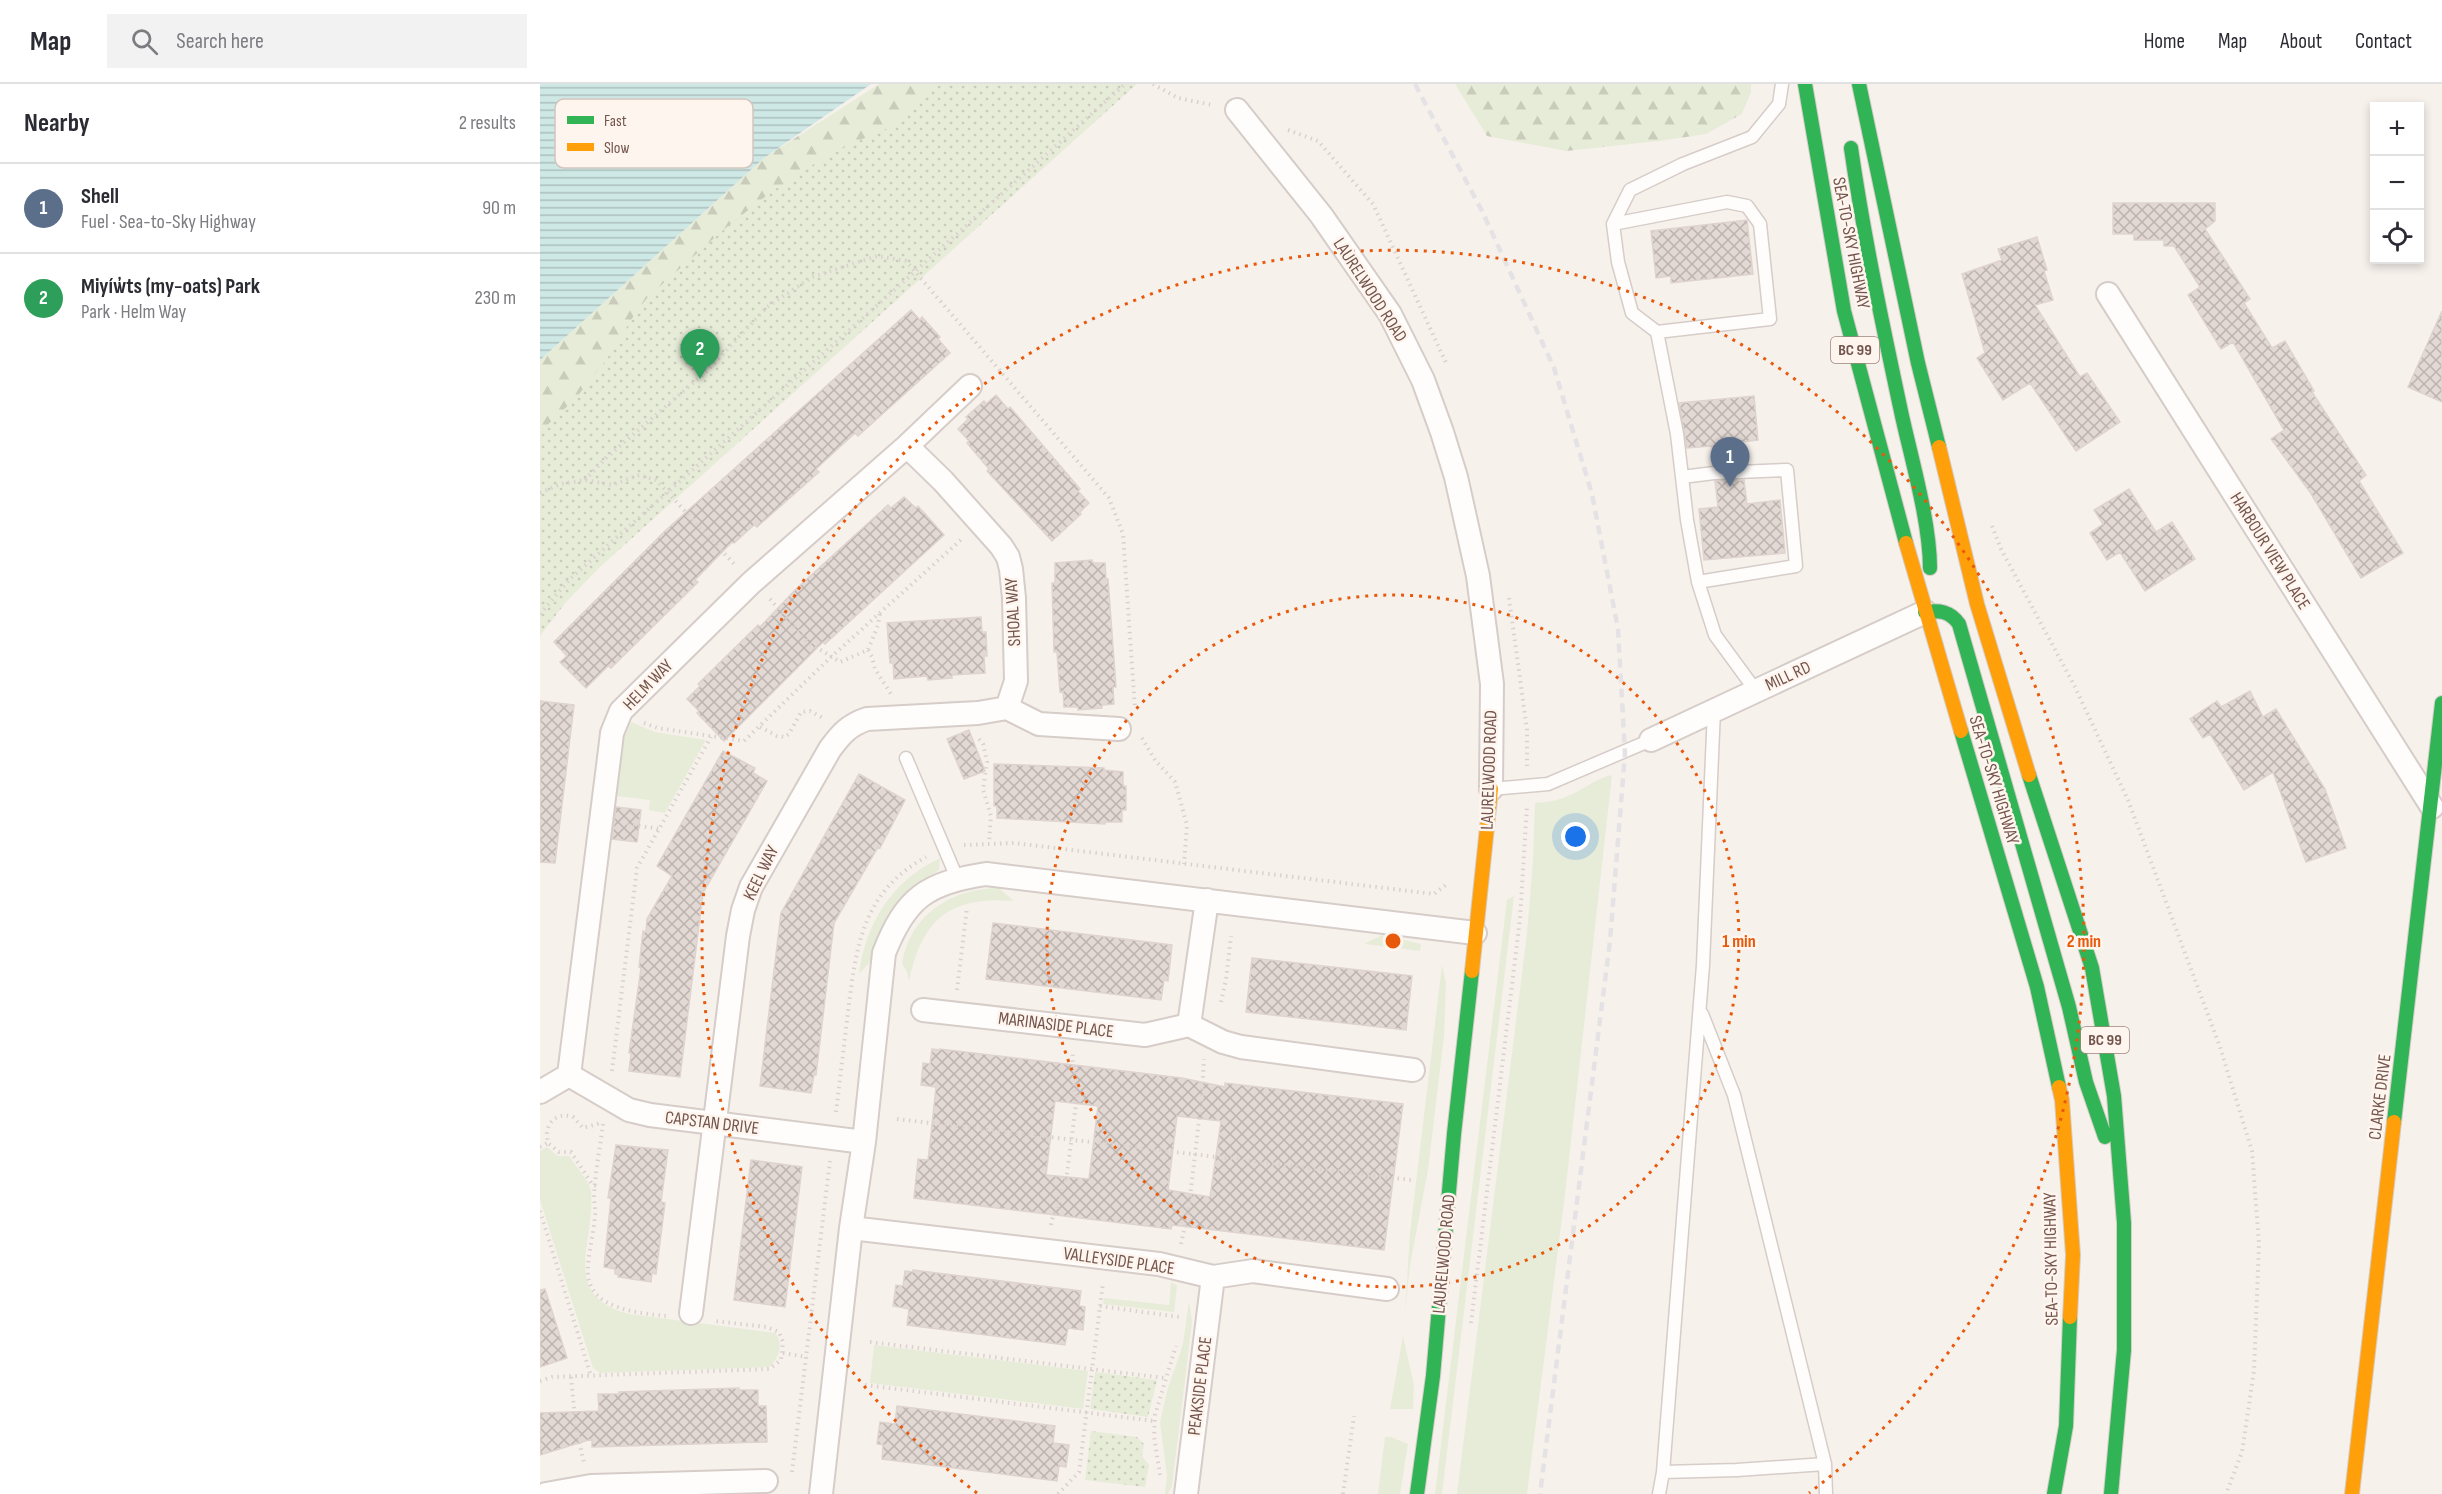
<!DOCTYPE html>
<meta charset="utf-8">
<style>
:root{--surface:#fff;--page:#f2f2f3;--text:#2b2b33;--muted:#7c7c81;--line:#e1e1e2;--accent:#b45309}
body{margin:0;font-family:"Sofia Sans Condensed",sans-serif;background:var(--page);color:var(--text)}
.controls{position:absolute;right:18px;top:18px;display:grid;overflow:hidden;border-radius:0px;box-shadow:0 3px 9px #0003}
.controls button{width:54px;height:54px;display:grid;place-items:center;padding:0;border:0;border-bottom:2px solid var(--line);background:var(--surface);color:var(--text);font:30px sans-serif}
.you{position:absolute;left:1036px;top:753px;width:21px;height:21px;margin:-15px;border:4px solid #fff;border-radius:50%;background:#1a73e8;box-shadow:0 0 0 9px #1a73e833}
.badge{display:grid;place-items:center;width:39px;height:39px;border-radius:50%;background:var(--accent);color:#fff;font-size:20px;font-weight:700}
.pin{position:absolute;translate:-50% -50px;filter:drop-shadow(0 2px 3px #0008)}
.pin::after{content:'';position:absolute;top:32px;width:21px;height:18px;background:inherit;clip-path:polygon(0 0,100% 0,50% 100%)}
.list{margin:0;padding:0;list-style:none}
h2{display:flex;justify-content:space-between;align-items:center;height:78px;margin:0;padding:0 24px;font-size:26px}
h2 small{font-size:20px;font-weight:400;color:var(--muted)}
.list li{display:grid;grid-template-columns:39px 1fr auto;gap:18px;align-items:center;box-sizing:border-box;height:90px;padding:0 24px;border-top:2px solid var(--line)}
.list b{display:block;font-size:22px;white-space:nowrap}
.list p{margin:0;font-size:20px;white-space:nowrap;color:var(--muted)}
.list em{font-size:20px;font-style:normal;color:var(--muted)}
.icon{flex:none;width:33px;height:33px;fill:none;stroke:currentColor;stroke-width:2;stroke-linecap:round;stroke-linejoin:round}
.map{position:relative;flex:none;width:1902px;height:1410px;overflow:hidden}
header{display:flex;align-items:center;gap:36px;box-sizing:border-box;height:84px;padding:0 30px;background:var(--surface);border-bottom:2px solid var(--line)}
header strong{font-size:28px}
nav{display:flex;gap:33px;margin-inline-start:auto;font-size:21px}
.search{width:420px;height:54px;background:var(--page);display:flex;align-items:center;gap:15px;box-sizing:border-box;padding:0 21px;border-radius:0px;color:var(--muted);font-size:22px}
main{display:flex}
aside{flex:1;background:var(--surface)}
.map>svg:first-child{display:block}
.grass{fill:#e7ecd8}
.forest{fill:url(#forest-firs)}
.park{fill:url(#park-dots)}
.water{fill:url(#water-rules)}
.building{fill:url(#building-cross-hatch);stroke:#dfd3cf;stroke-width:1.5;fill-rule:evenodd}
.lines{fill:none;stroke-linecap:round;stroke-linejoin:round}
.lane-casing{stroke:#d6ccc8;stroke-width:15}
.street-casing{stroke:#d6ccc8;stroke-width:26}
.fast-casing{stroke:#d6ccc8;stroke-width:16}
.slow-casing{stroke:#d6ccc8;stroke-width:16}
.path{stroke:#dad1cf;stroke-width:4;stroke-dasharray:1.5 4.5;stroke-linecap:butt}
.lane{stroke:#fefdfc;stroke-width:12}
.street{stroke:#fefdfc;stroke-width:22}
.fast{stroke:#30b455;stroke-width:14}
.slow{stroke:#ff9f0a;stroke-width:14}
.rail{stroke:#e4e2e4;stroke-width:4.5;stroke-dasharray:9 6;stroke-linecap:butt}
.ring{fill:none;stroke:#e8590c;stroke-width:3;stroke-dasharray:3 6}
.labels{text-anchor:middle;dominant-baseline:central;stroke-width:5;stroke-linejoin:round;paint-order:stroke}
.shield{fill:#fef5ee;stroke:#9d857d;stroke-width:1.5}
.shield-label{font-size:16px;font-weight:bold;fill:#73554d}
.street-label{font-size:18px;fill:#73554d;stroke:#fef5ee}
.key{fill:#fef5ee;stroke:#d4c5be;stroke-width:1.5}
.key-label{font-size:16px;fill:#73554d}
.centre{fill:#e8590c;stroke:#fef5ee;stroke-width:3}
.ring-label{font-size:18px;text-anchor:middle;font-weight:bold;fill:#e8590c;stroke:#fef5ee;stroke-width:5;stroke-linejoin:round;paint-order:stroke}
</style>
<header>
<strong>Map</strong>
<div class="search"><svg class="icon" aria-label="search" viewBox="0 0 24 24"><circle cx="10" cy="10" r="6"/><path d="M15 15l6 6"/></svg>Search here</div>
<nav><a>Home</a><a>Map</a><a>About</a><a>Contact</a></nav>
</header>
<main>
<aside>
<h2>Nearby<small>2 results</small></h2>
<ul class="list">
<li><span class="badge" style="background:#5c6f8a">1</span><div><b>Shell</b><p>Fuel · Sea-to-Sky Highway</p></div><em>90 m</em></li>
<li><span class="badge" style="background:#2e9e5b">2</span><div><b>Miyíw̓ts (my-oats) Park</b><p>Park · Helm Way</p></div><em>230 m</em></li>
</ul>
</aside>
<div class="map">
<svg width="1902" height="1410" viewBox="0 0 1902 1410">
<defs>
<pattern id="forest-firs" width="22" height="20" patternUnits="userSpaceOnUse" patternTransform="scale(1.5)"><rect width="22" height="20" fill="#e7ecd8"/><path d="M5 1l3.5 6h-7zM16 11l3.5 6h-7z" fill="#c9ccbb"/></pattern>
<pattern id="park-dots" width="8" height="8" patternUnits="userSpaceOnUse" patternTransform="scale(1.5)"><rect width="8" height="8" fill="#e7ecd8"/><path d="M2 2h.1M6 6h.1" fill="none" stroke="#c9ccbb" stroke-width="1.8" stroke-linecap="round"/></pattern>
<pattern id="water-rules" width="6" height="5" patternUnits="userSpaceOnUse" patternTransform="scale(1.5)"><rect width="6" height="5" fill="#cee8e6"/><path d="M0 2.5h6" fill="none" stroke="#acbfbd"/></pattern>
<pattern id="building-cross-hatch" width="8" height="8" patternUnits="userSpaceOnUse" patternTransform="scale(1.5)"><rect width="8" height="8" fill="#e3d9d4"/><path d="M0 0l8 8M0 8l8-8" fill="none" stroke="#bcb3ae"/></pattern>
</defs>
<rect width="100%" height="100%" fill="#f7f1ec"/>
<!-- grass -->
<path class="grass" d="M 91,638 L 115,648 L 166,656 L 125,729 L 109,726 L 110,716 L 77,712 L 83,657 Z
M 1072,691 L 1026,1102 L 987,1410 L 917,1410 L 987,849 L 993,776 L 995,719 C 1007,718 1017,717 1028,712 C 1044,706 1055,694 1072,691 Z
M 400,774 L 399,786 L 372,804 L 353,825 L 338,851 L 332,876 L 319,890 C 326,838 352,797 400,774 Z
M 459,804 L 474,817 C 410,812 382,835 369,897 L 367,888 L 362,879 C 370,830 413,804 459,804 Z
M 974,812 L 902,1410 L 895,1410 L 967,816 Z
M 842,851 L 881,860 L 880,867 L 824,860 Z
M 902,881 L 906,899 L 904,952 L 888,1086 L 870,1181 L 865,1230 L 870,1149 Z
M 7,1063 L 18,1072 L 29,1072 C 34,1080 51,1099 51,1107 C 56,1159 18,1211 89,1230 L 235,1249 C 244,1259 239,1275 229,1283 L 60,1289 L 53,1284 L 0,1116 L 0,1067 Z
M 631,1198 L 637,1201 L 634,1228 L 563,1220 L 564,1214 L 629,1221 Z
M 649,1217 L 652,1238 L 632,1402 L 628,1410 L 625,1410 L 627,1391 L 620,1339 L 627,1307 L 643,1260 Z
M 863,1252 L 874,1301 L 873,1325 L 850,1325 Z
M 334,1261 L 548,1287 L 543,1325 L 330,1299 Z
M 845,1353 L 851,1353 L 868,1360 L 860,1410 L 838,1410 Z"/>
<!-- forest -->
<path class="forest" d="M 339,0 L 426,0 L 0,387 L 0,276 L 224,74 Z
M 915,0 L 1211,0 L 1211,8 L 1202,30 L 1166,50 L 1119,57 L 1026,67 L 947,52 Z"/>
<!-- park -->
<path class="park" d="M 396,0 L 597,0 L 60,483 L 26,518 L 0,552 L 0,348 L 36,314 L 66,276 L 98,225 L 109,212 L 182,147 L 231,108 L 266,85 L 297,66 L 360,39 Z
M 555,1288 L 617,1296 L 608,1333 L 550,1325 Z
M 551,1347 L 597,1353 L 604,1360 L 602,1372 L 609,1381 L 605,1403 L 545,1396 Z"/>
<!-- water -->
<path class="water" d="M 0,0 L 331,0 L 224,74 L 0,276 Z"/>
<!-- building -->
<path class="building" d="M 1573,119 L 1675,119 L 1675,137 L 1665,145 L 1710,215 L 1704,219 L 1732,264 L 1745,257 L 1774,307 L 1772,308 L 1826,391 L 1819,397 L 1863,469 L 1821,494 L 1770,408 L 1731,355 L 1744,346 L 1693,258 L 1681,265 L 1648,211 L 1660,203 L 1634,162 L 1624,162 L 1624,156 L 1594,156 L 1594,150 L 1573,150 Z
M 1207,136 L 1213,190 L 1131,199 L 1131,192 L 1116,194 L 1111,147 Z
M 1497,153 L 1507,186 L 1504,187 L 1513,216 L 1495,221 L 1540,293 L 1547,289 L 1580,338 L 1536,367 L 1490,299 L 1463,316 L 1437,274 L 1445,269 L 1422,190 L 1462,176 L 1458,165 Z
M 371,226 L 380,236 L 382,233 L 400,253 L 398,255 L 410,269 L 318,352 L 315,349 L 276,385 L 279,388 L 217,443 L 214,441 L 194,459 L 192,458 L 155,496 L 158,498 L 71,584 L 68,582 L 46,604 L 20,578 L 27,572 L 14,558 L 125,447 Z
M 1902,227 L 1902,318 L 1868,303 Z
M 456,311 L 468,325 L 470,323 L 540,405 L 538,407 L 549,419 L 540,428 L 541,430 L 512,457 L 447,387 L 449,385 L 427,359 L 429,357 L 418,345 L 428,335 L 426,333 L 444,317 L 446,320 Z
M 1214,312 L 1218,356 L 1201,358 L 1203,380 L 1173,381 L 1172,362 L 1147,364 L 1139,319 Z
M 1204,396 L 1207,420 L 1240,416 L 1245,469 L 1164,476 L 1159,425 L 1178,423 L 1175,397 Z
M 1589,405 L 1616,448 L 1632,438 L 1655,475 L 1605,507 L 1580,468 L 1567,476 L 1550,449 L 1563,440 L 1554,426 Z
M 364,413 L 376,424 L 378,422 L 404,451 L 285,560 L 283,558 L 184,657 L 157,629 L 159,627 L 147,615 L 160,602 L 158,600 L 218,541 L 220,543 L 255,506 L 348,421 L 351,424 Z
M 552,476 L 553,479 L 565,479 L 566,495 L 568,495 L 576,603 L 573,603 L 574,620 L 562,621 L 562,624 L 538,626 L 538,623 L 524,623 L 523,607 L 520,608 L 517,568 L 514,568 L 512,499 L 515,499 L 515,479 Z
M 441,533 L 442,548 L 446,548 L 447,572 L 444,572 L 445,589 L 412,591 L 412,594 L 388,596 L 387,592 L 354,595 L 353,579 L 350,579 L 347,539 Z
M 1710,607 L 1723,633 L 1736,625 L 1785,705 L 1806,764 L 1766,778 L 1733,688 L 1704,706 L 1670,650 L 1663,654 L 1650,635 L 1677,617 L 1681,623 Z
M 0,617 L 34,621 L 15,779 L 0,778 Z
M 429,646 L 445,687 L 424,695 L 407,655 Z
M 183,667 L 215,684 L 213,689 L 227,697 L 163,809 L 140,993 L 89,987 L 91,969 L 89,969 L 101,884 L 99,883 L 103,847 L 106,848 L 107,835 L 132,792 L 117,782 Z
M 454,680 L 564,684 L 564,686 L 583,688 L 583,702 L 586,702 L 586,726 L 582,726 L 582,738 L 565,738 L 565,740 L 457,734 L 457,722 L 454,722 Z
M 319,690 L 365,716 L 340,764 L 338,763 L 294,839 L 276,991 L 274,991 L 271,1009 L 220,1002 L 241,829 Z
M 76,723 L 101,726 L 97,758 L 72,755 Z
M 453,839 L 632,861 L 628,897 L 624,896 L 621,916 L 446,895 Z
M 712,874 L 872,892 L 866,946 L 706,928 Z
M 392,965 L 400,966 L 400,965 L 642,994 L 685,1003 L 685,999 L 863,1020 L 844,1166 L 632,1141 L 631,1145 L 374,1114 L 378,1075 L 388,1076 L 390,1059 L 396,1003 L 381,1001 L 383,979 L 390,980 ZM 515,1017 L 558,1022 L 549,1095 L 506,1091 ZM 637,1032 L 681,1037 L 670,1113 L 628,1106 Z
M 76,1061 L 128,1066 L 121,1118 L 125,1119 L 116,1190 L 112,1189 L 111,1198 L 78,1193 L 79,1191 L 75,1190 L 75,1185 L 64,1183 L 71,1114 L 68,1114 Z
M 211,1076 L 262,1083 L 245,1223 L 194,1216 Z
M 373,1186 L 541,1207 L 539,1222 L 545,1223 L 543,1246 L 528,1244 L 525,1261 L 367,1241 L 369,1225 L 353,1222 L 356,1201 L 363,1202 L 365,1187 L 373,1188 Z
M 5,1205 L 27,1274 L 0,1283 L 0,1206 Z
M 199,1304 L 199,1306 L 218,1306 L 218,1322 L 226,1322 L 227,1358 L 52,1363 L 52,1355 L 0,1371 L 0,1329 L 59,1327 L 58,1310 L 79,1310 L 79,1308 Z
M 357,1322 L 515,1342 L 513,1359 L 529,1361 L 526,1383 L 519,1382 L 517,1397 L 342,1375 L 343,1361 L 337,1360 L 340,1338 L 355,1340 Z"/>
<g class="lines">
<!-- lane casing -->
<g class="lane-casing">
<path id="lane" d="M 1073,140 L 1187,118 L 1207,122 L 1220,140 L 1230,235 L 1117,248 L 1092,229 L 1078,178 L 1073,140 L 1090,106 L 1143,80 L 1212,53 L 1239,20 L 1242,0
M 1117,248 L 1137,350 L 1147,436 L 1158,498 L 1175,551 L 1216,607
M 1142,393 L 1174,389 L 1247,386 L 1256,482 L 1158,498
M 366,674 L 417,794
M 951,705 L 1008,700 L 1111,656
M 1162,930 L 1194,1011 L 1285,1380 L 1286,1410
M 1123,1388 L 1197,1386 L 1285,1380
M 1119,1410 L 1123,1388 L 1163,881 L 1174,626"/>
</g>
<!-- street casing -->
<g class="street-casing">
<path id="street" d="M 697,26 L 781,131 L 850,230 L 883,296 L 902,348 L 916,393 L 938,492 L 952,600 L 951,705
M 1568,210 L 1892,723
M 367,362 L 403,397 L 461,462 L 468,473 L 471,485 L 474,514 L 476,597 L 467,624
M 1111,656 L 1385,528
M 383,926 L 605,951 L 649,941 L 667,816
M 649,941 L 683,958 L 701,963 L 873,986
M 29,991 L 70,666 L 72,649 L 81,627 L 211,499 L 367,362 L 430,302
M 29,991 L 89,1026 L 110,1031 L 324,1058
M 0,1008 L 29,991
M 311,1144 L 619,1180 L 673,1193 L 713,1187 L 847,1205
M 151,1229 L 198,852 L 203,826 L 211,803 L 290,665 C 301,650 309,641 327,635 L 438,629 L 467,624 L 499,640 L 579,645
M 6,1410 L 51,1402 L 226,1397
M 281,1410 L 311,1144 L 324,1058 L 344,869 C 366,813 387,799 446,790 L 935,849
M 646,1410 L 673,1193"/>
</g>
<!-- fast casing -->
<g class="fast-casing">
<path id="fast" d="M 1265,0 L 1304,227 L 1366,459
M 1319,0 L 1378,279 L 1399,363
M 1311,64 C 1324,154 1343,243 1362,332 C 1372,377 1390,439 1390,484
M 1385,528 C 1399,526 1410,527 1419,540 L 1529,923 L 1546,998 L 1565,1053
M 1421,647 L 1497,903 L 1519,1003
M 1489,691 L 1552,884 L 1574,1012 L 1584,1139 L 1584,1266 L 1571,1410
M 1854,1038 L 1902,619
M 877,1410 L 893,1292 L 914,1050 L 932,887
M 1514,1410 L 1526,1342 L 1530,1233"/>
</g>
<!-- slow casing -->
<g class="slow-casing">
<path id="slow" d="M 1399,363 L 1437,520 L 1489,691
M 1366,459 L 1421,647
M 932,887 L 951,705
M 1519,1003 L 1522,1016 L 1533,1171 L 1530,1233
M 1812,1410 L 1854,1038"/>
</g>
<!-- path -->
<path class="path" d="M 613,0 L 638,14 L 672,21
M 748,46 L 778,57 L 833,120 L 907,281
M 45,396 L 66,374 L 168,286 L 227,223 L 272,193 L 337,172 L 366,177 L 569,414 L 583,450 L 595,625
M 0,409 L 20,400 L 45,396 L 72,401 L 99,391 L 116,396 L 195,481
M 1452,442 L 1461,465 L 1534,601 L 1588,716 L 1680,963 L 1712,1067 L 1719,1160 L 1714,1287 L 1702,1368 L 1686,1410
M 969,514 L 987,646 L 987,682
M 230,515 L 268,558 L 300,578 L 328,566 L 338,541 L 340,529
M 0,530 L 29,496 L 585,0
M 328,566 L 332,573 L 335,585 L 351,610
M 104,639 L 118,644 L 204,657 L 291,573 L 423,454
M 220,643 L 237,652 L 245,653 L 249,650 L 261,628 L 270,627 L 283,634
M 602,654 L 615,676 L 635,698 L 647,741 L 644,780
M 439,655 L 443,660 L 447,678 L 443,706 L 451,732 L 449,758
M 87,740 L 120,745
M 424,761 L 474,759 L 894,810 L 907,800
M 417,906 L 427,824
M 681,918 L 686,896 L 691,852
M 72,987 L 97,784 L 171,653
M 296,1028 C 300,995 304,961 308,928 C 316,863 322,808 386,773
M 357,1035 L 871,1096
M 63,1040 C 60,1064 55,1089 54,1113 C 54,1119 56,1125 55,1131 C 54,1151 47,1171 48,1190 C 50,1226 101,1229 126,1232
M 0,1063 L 8,1059
M 56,1102 L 52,1100 L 31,1068 L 19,1068 L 9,1060 C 2,1042 15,1027 33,1033 L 43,1044 L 61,1039
M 0,1127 L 51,1292
M 511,1141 C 512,1131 517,1126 520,1117 C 522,1109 519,1103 526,1097 L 537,1013 C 531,1004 537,997 535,987 C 533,979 532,976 533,966
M 641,1160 L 649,1122 L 662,1011 L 664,975
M 560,1222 L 640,1233
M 931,1239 L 980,835 L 987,722
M 330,1258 L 625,1294
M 243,1269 L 267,1273
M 31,1293 L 36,1344 L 44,1379
M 0,1297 L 12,1293 L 229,1285 L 241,1276 L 243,1258 L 239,1248 L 227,1243 L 175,1237
M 325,1301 L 615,1337
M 252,1388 L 290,1077
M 620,1391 L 614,1352 L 615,1331 L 636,1262
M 518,1410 L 539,1388 L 563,1199
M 803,1410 L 814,1332"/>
<!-- lane -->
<use href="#lane" class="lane"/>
<!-- street -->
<use href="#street" class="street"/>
<!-- fast -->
<use href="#fast" class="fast"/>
<!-- slow -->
<use href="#slow" class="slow"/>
<!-- rail -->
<path class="rail" d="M 875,0 L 943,129 L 1014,284 L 1052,410 L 1078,545 L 1085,669 L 1070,857 L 1000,1410"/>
</g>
<!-- distance rings -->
<g class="ring">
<circle cx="853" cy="857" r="346"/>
<path d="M437 1409A691 691 0 1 1 1269 1409"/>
</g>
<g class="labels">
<!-- shield labels -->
<g class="shield">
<rect x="1291" y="253" width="48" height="26" rx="4.5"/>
<rect x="1541" y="943" width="48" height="26" rx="4.5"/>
</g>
<g class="shield-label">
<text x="1315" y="266">BC 99</text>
<text x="1565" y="956">BC 99</text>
</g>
<!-- street labels -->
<g class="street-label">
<text transform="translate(1311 159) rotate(79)">SEA-TO-SKY HIGHWAY</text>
<text transform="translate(830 206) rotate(57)">LAURELWOOD ROAD</text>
<text transform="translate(1730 467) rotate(58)">HARBOUR VIEW PLACE</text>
<text transform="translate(473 528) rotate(-93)">SHOAL WAY</text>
<text transform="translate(1248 592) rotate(-25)">MILL RD</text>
<text transform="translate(108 601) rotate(-46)">HELM WAY</text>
<text transform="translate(949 686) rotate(-88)">LAURELWOOD ROAD</text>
<text transform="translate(1454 696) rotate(73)">SEA-TO-SKY HIGHWAY</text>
<text transform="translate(221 789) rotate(-64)">KEEL WAY</text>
<text transform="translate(516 941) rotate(7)">MARINASIDE PLACE</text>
<text transform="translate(1840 1013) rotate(-83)">CLARKE DRIVE</text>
<text transform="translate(172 1039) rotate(7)">CAPSTAN DRIVE</text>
<text transform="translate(904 1170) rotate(-85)">LAURELWOOD ROAD</text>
<text transform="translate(1511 1175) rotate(-91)">SEA-TO-SKY HIGHWAY</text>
<text transform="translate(579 1177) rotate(8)">VALLEYSIDE PLACE</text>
<text transform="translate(660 1302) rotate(-83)">PEAKSIDE PLACE</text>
</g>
</g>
<!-- legend -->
<rect x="15" y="15" width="198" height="69" rx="9" class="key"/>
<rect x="27" y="32" width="27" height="8" fill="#30b455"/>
<rect x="27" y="59" width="27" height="8" fill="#ff9f0a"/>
<g class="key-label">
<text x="64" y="42">Fast</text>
<text x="64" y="69">Slow</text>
</g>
<circle cx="853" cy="857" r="9" class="centre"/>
<g class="ring-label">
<text x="1199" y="863">1 min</text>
<text x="1544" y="863">2 min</text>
</g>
</svg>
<div class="controls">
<button>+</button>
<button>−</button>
<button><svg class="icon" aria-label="locate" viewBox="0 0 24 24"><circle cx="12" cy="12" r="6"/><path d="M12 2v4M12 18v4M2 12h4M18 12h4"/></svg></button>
</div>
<div class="you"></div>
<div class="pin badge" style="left:1190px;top:403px;background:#5c6f8a">1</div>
<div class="pin badge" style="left:160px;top:295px;background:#2e9e5b">2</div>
</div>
</main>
